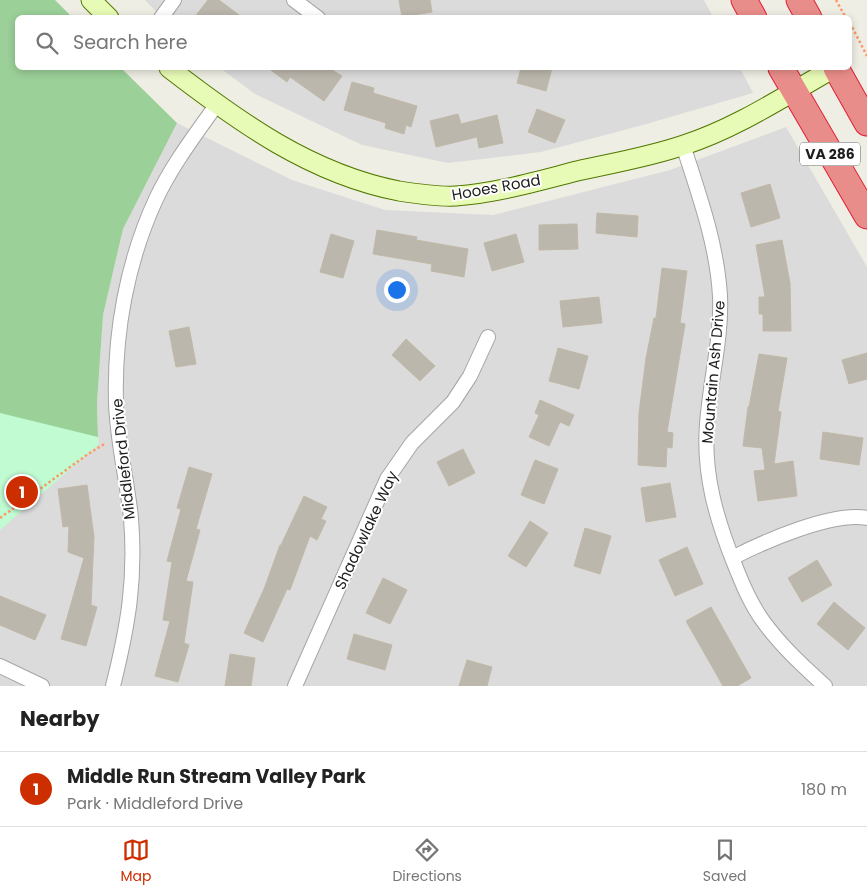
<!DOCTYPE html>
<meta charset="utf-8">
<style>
:root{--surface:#fff;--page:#f2f2f2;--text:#222;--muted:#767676;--line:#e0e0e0;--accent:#cc2e00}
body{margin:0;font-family:Poppins,sans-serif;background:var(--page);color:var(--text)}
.you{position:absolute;left:396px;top:289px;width:18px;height:18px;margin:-12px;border:4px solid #fff;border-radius:50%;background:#1a73e8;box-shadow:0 0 0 8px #1a73e833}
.badge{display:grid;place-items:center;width:32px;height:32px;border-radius:50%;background:var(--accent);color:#fff;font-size:16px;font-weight:700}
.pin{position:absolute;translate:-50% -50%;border:2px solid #fff;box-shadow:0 1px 5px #0006}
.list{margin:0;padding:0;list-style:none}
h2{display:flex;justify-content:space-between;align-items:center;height:65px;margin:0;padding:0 20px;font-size:21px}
h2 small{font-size:16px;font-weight:400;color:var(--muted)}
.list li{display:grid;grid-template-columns:32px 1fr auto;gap:15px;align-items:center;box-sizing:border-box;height:75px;padding:0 20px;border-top:1px solid var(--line)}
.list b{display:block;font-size:19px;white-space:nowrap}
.list p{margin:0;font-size:16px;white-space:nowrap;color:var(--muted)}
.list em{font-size:16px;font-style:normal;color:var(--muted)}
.icon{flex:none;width:28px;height:28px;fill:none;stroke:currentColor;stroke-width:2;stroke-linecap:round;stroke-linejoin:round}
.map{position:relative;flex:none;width:867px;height:686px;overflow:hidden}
.search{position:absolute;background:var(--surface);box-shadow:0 2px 8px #0003;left:15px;right:15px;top:15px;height:55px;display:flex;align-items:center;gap:12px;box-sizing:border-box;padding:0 18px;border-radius:8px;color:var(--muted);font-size:19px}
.sheet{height:140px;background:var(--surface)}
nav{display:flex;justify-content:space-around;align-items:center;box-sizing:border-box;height:70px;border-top:1px solid var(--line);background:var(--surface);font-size:14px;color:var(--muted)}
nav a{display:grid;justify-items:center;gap:2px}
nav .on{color:var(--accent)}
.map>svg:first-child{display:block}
.residential{fill:#dcdbdb}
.forest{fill:#9bd098}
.park{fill:#c0fbd2}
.building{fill:#bcb7ad;stroke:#c1b8a6}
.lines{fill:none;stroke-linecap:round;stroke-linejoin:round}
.street-casing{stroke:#a5a5a5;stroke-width:16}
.secondary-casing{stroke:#517802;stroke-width:21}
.highway-casing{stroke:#df2036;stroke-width:27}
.path{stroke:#fd9967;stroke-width:2.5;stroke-dasharray:2.5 2.5;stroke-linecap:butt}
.street{stroke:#fff;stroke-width:14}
.secondary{stroke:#e8fbb6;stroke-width:19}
.highway{stroke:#e98d8a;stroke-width:25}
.labels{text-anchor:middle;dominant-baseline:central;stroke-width:4;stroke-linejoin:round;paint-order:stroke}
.shield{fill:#fff;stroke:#626262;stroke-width:1}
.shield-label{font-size:14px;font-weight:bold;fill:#1e1e1e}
.street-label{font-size:15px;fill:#1e1e1e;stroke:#fff}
</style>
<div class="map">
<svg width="867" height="686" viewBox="0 0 867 686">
<rect width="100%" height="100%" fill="#efeee4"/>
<!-- residential -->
<path class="residential" d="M 145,0 L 704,0 L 713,17 L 162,18 Z
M 220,68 L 740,68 L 753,93 L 643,125 L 541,152 L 448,163 L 362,145 L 255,94 Z
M 177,123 L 292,180 L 385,210 L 493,215 L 670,170 L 786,127 L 867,267 L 867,686 L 0,686 L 0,527 L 98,437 L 97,403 L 103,315 L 123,229 Z"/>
<!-- forest -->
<path class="forest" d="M 0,0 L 55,0 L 72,17 L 18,18 L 18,68 L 121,68 L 177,123 L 123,229 L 103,315 L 97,403 L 98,437 L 0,527 Z"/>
<!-- park -->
<path class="park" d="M 0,413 L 98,437 L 99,444 L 0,530 Z"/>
<!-- building -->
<path class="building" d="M 208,0 L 219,0 L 243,18 L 194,18 Z
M 399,0 L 430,0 L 432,12 L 402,17 Z
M 268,68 L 329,68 L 342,76 L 324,101 L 290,77 L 287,82 Z
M 521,68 L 552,68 L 546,91 L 517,83 Z
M 352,82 L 374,88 L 373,93 L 417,106 L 411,127 L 406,125 L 404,134 L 385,128 L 386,123 L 344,110 Z
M 537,109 L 565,120 L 555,143 L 528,132 Z
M 458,114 L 461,124 L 497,115 L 503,143 L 479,148 L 477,137 L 436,147 L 430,121 Z
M 770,184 L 780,218 L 751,227 L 741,193 Z
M 597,213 L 638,216 L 637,237 L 596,233 Z
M 577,224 L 578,249 L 539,250 L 539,225 Z
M 377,230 L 417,237 L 416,240 L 468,249 L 464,277 L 431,271 L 432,264 L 373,254 Z
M 331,234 L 354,241 L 343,278 L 320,272 Z
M 516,234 L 524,262 L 492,271 L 484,243 Z
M 782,240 L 790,283 L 791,331 L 763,331 L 763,314 L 759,314 L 759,297 L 765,297 L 756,245 Z
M 662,268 L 687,271 L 680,323 L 685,324 L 667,432 L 673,433 L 672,448 L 667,447 L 666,467 L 638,465 L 639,413 L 646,358 L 654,318 L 656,318 Z
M 599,297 L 602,323 L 563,327 L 560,301 Z
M 189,327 L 196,364 L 176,367 L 169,331 Z
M 406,339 L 435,366 L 420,381 L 392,355 Z
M 558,348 L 588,356 L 579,389 L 549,381 Z
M 867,353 L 867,379 L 849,384 L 842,360 Z
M 759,354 L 787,358 L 778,411 L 781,412 L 774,464 L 793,461 L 797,496 L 758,501 L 754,471 L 765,470 L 762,448 L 743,446 L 748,407 L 749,407 Z
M 540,400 L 574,415 L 569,426 L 560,422 L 549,446 L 529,437 L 539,415 L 535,413 Z
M 823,432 L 863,438 L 859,465 L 820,459 Z
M 463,449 L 475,473 L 449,486 L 437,462 Z
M 535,460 L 558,469 L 544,504 L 521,495 Z
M 189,467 L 212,474 L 196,529 L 200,530 L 186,581 L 193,582 L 184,643 L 189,645 L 178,682 L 155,676 L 170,621 L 163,620 L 172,562 L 167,561 L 181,509 L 177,508 Z
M 670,483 L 676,517 L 646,522 L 641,488 Z
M 87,485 L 94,537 L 91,605 L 97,607 L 86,646 L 61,639 L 84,558 L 68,552 L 69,526 L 63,527 L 58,489 Z
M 304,496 L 327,507 L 321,519 L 326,521 L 317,540 L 310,536 L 290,590 L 287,589 L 263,642 L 244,633 L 264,589 L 280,545 L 281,545 Z
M 530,521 L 548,533 L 526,567 L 508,556 Z
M 585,528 L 611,536 L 600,574 L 574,566 Z
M 687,547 L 703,584 L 675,596 L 659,560 Z
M 817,560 L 832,585 L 802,602 L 788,578 Z
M 383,578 L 407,590 L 390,624 L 366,613 Z
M 0,596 L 46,615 L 35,640 L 0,625 Z
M 834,602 L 865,628 L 848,650 L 817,624 Z
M 711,607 L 751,678 L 737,686 L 723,686 L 686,621 Z
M 354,634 L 392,645 L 385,670 L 347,659 Z
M 230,654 L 255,658 L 251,686 L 225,686 Z
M 467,660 L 492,667 L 487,686 L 459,686 Z"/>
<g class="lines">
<!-- street casing -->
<g class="street-casing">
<path id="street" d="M 294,0 L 318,18
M 161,18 L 174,0
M 683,145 C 699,195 717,244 720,296 C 722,338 710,381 707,424 C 703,473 716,518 734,563 C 742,583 750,603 763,621 C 781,646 803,666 825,686
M 732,558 C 763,542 833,511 867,518
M 0,666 L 42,686
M 113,686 C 128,626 136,580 131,518 C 127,479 117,441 116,402 C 114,333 127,262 156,199 C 172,165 195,135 217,104
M 295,686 L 387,479 L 412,443 L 453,402 L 470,376 L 488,337"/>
</g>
<!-- secondary casing -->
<g class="secondary-casing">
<path id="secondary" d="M 91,0 L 109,18
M 169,68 C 239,122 311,174 399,191 C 418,194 437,197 456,196 C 497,193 538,181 577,171 C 613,163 649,157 684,145 C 737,128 786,95 834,68"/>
</g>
<!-- highway casing -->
<g class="highway-casing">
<path id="highway" d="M 744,0 L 754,18
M 799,0 L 809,18
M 781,68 L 867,216
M 836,68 L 867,123"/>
</g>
<!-- path -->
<path class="path" d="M 836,0 L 846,18
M 850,23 L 867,56
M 0,518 L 88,454 L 106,443"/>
<!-- street -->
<use href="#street" class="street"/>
<!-- secondary -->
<use href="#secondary" class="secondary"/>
<!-- highway -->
<use href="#highway" class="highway"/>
</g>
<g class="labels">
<!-- shield labels -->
<rect class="shield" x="800" y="142.5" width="60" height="23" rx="4"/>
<g class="shield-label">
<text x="830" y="154">VA 286</text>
</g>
<!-- street labels -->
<g class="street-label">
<text transform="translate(496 187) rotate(-10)">Hooes Road</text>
<text transform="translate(713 372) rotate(-85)">Mountain Ash Drive</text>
<text transform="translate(123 459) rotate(-96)">Middleford Drive</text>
<text transform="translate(366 530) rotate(-65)">Shadowlake Way</text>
</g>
</g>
</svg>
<div class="you"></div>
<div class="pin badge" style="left:22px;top:492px">1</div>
<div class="search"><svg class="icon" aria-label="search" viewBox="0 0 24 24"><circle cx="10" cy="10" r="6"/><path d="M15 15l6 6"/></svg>Search here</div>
</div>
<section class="sheet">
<h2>Nearby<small></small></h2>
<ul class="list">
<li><span class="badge">1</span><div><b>Middle Run Stream Valley Park</b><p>Park · Middleford Drive</p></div><em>180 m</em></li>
</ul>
</section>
<nav>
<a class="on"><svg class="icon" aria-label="map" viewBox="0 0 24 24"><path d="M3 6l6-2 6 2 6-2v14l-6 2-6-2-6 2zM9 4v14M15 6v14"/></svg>Map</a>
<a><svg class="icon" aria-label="directions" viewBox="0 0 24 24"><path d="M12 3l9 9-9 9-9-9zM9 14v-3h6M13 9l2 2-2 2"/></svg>Directions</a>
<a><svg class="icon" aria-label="saved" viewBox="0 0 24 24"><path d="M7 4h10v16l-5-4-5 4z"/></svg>Saved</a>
</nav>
